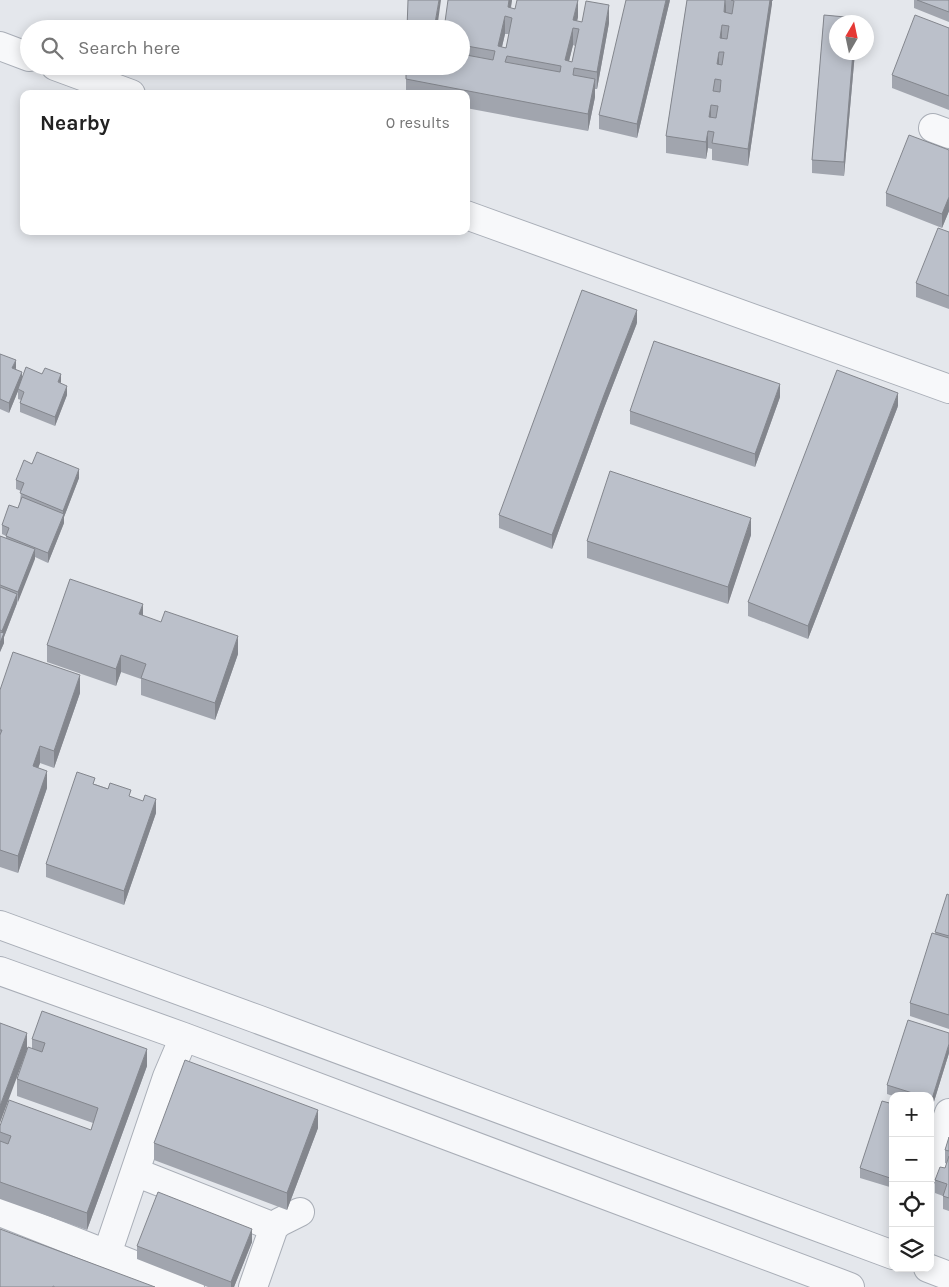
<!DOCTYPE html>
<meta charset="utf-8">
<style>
:root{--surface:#fff;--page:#f6f6f6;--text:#222;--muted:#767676;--line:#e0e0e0}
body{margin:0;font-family:Karla,sans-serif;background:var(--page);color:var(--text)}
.controls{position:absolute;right:15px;bottom:15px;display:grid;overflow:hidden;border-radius:10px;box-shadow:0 2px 12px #0003}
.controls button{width:45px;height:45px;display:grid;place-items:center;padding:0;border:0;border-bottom:1px solid var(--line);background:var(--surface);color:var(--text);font:25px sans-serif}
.compass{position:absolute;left:829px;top:15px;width:45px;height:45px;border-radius:50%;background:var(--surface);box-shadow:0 2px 12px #0003;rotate:9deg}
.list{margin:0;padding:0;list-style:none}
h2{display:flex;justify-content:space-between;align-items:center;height:65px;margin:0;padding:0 20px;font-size:21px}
h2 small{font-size:16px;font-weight:400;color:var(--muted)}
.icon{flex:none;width:28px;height:28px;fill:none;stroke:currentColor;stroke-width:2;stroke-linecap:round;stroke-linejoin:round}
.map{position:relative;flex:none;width:949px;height:1287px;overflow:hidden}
.search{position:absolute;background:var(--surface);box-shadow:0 2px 12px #0003;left:20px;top:20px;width:450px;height:55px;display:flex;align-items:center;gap:12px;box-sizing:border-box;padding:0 18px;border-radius:28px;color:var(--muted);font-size:19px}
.panel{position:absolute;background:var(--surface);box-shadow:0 2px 12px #0003;left:20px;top:90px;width:450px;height:145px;border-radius:10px}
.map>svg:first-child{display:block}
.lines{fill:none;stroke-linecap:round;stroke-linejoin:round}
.minor-casing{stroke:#a9aeb7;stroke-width:30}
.minor{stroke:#f7f8fa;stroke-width:28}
.wall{fill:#a1a5ae;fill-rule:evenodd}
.shaded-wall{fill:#83868d}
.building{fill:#bbc0ca;stroke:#83868d;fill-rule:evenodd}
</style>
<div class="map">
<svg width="949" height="1287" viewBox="0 0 949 1287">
<rect width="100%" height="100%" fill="#e4e7ec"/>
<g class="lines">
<!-- minor casing -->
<g class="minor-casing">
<path id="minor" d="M 0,46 L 29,57
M 55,66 L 131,94
M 933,128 L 949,134
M 466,215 L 949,389
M 0,925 L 257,1019 L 893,1255
M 0,971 L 184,1037 L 850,1287
M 930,1169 L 949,1113
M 135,1172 L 274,1227
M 0,1212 L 190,1287
M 107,1254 L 167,1077 L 184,1037
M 928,1268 L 949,1276
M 253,1287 L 274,1227 L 280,1222 L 300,1212"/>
</g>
<!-- minor -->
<use href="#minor" class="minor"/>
</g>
<!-- wall -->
<path class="wall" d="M 448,0 L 512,0 L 511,8 L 578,17 L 577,21 L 582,22 L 609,23 L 597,89 L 595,89 L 595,97 L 588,131 L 466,108 L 466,94 L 406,94 L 406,66 L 461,66 L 461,29 ZM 505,34 L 509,34 L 506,48 L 502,47 ZM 573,45 L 575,46 L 572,62 L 569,61 Z
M 670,0 L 637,138 L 599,129 L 599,115 Z
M 687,0 L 773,0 L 773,1 L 772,1 L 748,166 L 712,160 L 712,149 L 708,148 L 706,159 L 666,153 L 666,136 Z
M 914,0 L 949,0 L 949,22 L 914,8 Z
M 824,15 L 856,18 L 856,22 L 836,22 L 836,52 L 855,52 L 844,176 L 812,173 L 812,160 Z
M 949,28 L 949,110 L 892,88 L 892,75 Z
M 949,150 L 949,211 L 942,228 L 886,206 L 886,193 Z
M 949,232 L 949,309 L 916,297 L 916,283 Z
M 637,323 L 604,408 L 552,549 L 499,528 L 499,515 Z
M 0,354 L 16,369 L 22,379 L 61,383 L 67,395 L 55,426 L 20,412 L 20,403 L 21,400 L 18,399 L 18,391 L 9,413 L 0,409 Z
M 780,397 L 755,467 L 630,424 L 630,411 Z
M 898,406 L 808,639 L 748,616 L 748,602 Z
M 32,464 L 79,478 L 64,517 L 64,523 L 48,563 L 35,557 L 4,637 L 4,643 L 0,652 L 0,536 L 6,538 L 6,536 L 2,534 L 2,525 L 18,508 L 20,502 L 21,491 L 16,489 L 16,480 Z
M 751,535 L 728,604 L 587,558 L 587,541 Z
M 143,616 L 238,654 L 215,720 L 141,695 L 141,679 L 121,672 L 116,686 L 47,662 L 47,645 Z
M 0,690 L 80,693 L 54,768 L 40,763 L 38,768 L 47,788 L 18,873 L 0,867 Z
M 95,784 L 131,797 L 156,813 L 124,905 L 46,877 L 46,864 Z
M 949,895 L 949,1029 L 910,1016 L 910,1003 Z
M 949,1033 L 949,1053 L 932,1108 L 930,1108 L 930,1096 L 893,1096 L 887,1094 L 887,1085 Z
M 32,1039 L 147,1066 L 87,1230 L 0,1199 L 0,1126 L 91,1130 L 93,1123 L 17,1096 L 17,1079 L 32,1049 Z
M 893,1104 L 893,1188 L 860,1178 L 860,1168 Z
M 318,1128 L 287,1210 L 154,1160 L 154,1143 Z
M 949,1137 L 949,1211 L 943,1209 L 943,1196 L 935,1193 L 935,1180 L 945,1168 L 947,1164 L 945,1163 L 945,1150 Z
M 252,1242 L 234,1287 L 208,1287 L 137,1259 L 137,1246 Z"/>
<!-- shaded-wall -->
<path class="shaded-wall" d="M 439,0 L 441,0 L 437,29 L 434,29 Z
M 509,0 L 512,0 L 509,17 L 508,7 Z
M 578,0 L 578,17 L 575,29 L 573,20 Z
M 666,0 L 670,0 L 637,138 L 637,124 Z
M 726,0 L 726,16 L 724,12 Z
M 770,0 L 772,0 L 772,4 L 748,166 L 748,149 Z
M 609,5 L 609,23 L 597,89 L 597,72 Z
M 505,16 L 505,34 L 498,63 L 498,46 Z
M 722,25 L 722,42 L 720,38 Z
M 573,28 L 573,45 L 565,77 L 565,60 Z
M 719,52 L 719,69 L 717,81 L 717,64 Z
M 853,52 L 855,52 L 844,176 L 844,162 Z
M 595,79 L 595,97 L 588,131 L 588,114 Z
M 711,105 L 711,122 L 709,117 Z
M 708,131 L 708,148 L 706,159 L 706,142 Z
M 949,197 L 949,211 L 942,228 L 942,214 Z
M 637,310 L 637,323 L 604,408 L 552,549 L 552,535 L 604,395 Z
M 16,360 L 16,369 L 12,368 Z
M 22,372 L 22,381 L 18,389 L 18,391 L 9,413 L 9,403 Z
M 61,374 L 61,383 L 58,382 Z
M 780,384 L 780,397 L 755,467 L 755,454 Z
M 67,386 L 67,395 L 55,426 L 55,417 Z
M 898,393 L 898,406 L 808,639 L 808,626 Z
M 79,469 L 79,478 L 64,517 L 64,523 L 48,563 L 48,553 L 63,517 L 63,511 Z
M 751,518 L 751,535 L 728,604 L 728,587 Z
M 35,549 L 35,559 L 18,602 L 18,592 Z
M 17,594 L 17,603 L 4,637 L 4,643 L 0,652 L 0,643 L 2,637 L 2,631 Z
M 143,604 L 143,621 L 139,614 Z
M 238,636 L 238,654 L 215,720 L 215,703 Z
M 121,655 L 121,672 L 116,686 L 116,669 Z
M 80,675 L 80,693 L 54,768 L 54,751 Z
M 40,746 L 40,763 L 33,783 L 33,766 Z
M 47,771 L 47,788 L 18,873 L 18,856 Z
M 156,799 L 156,813 L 124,905 L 124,891 Z
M 27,1033 L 27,1050 L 0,1123 L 0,1106 Z
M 949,1044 L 949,1053 L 932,1108 L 932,1099 Z
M 147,1049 L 147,1066 L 87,1230 L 87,1213 Z
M 318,1110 L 318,1128 L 287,1210 L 287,1193 Z
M 252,1229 L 252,1242 L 234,1287 L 231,1287 L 231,1282 Z"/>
<!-- building -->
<path class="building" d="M 408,0 L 439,0 L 434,29 L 407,29 Z
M 448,0 L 509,0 L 508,7 L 515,9 L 517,0 L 578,0 L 573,20 L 582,22 L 586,1 L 609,5 L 597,72 L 574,68 L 573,75 L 595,79 L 588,114 L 406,79 L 406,66 L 461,66 L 461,54 L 493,60 L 495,51 L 461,45 L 461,29 L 444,29 ZM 505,16 L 512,18 L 506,48 L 498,46 ZM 573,28 L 579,29 L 572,62 L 565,60 ZM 507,56 L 561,66 L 560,72 L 505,62 Z
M 626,0 L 666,0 L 637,124 L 599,115 Z
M 687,0 L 725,0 L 724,12 L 732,14 L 734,1 L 731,0 L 770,0 L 748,149 L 712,143 L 714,132 L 708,131 L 706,142 L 666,136 ZM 722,25 L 729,26 L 727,39 L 720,38 ZM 719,52 L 724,52 L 722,65 L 717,64 ZM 715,79 L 721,80 L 720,92 L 713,91 ZM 711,105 L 718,106 L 716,118 L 709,117 Z
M 917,0 L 949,0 L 949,12 Z
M 824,15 L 856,18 L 856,22 L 836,22 L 836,52 L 853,52 L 844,162 L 812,160 Z
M 915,15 L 949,28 L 949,96 L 892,75 Z
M 909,135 L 949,150 L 949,197 L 942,214 L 886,193 Z
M 938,228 L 949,232 L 949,296 L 916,283 Z
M 582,290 L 637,310 L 604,395 L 552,535 L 499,515 Z
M 654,341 L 780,384 L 755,454 L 630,411 Z
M 0,354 L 16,360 L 12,368 L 22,372 L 9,403 L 0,399 Z
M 26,367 L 42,374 L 45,368 L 61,374 L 58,382 L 67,386 L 55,417 L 20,403 L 24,392 L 18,389 Z
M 837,370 L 898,393 L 808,626 L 748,602 Z
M 37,452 L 79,469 L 63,511 L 20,493 L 24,483 L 16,480 L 24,460 L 32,464 Z
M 610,471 L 751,518 L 728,587 L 587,541 Z
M 22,497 L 64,514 L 48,553 L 6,536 L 9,528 L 2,525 L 9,505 L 18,508 Z
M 0,536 L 35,549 L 18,592 L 0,585 Z
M 70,579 L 143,604 L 139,614 L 161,622 L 165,611 L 238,636 L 215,703 L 141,678 L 146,664 L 121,655 L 116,669 L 47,645 Z
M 0,587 L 17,594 L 2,631 L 0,630 Z
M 0,632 L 4,633 L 0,643 Z
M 13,652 L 80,675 L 54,751 L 40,746 L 33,766 L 47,771 L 18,856 L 0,850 L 0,735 L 2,730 L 0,730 L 0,690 Z
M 77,772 L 95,778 L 93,784 L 108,789 L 110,783 L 131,790 L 129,796 L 143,801 L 145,795 L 156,799 L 124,891 L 46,864 Z
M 947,894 L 949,895 L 949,936 L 935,932 Z
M 932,933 L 949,938 L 949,1015 L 910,1003 Z
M 42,1011 L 147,1049 L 87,1213 L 0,1182 L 0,1141 L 8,1144 L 11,1136 L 0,1132 L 0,1126 L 9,1100 L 91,1130 L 98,1108 L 17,1079 L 28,1047 L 42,1052 L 45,1043 L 32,1039 Z
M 908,1020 L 949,1033 L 949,1044 L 932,1099 L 930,1098 L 930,1096 L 922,1096 L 887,1085 Z
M 0,1023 L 27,1033 L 0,1106 Z
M 185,1060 L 318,1110 L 287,1193 L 154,1143 Z
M 882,1101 L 893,1104 L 893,1179 L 860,1168 Z
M 949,1137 L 949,1151 L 945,1150 Z
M 949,1156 L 949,1198 L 943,1196 L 947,1184 L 935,1180 L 940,1167 L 945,1168 Z
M 158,1192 L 252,1229 L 231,1282 L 137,1246 Z
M 0,1229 L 155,1287 L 55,1287 L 53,1286 L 53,1287 L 0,1287 Z"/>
</svg>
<div class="controls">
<button>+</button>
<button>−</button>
<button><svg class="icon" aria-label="locate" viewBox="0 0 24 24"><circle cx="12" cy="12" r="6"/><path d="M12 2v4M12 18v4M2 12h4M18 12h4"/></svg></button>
<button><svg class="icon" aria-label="layers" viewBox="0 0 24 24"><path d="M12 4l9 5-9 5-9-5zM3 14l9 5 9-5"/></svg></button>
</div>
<svg class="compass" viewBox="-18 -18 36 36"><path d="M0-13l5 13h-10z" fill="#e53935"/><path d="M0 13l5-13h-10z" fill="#767676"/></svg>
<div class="search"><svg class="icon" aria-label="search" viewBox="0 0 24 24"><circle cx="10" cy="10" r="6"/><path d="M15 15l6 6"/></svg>Search here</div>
<section class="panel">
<h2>Nearby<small>0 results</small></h2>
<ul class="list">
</ul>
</section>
</div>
